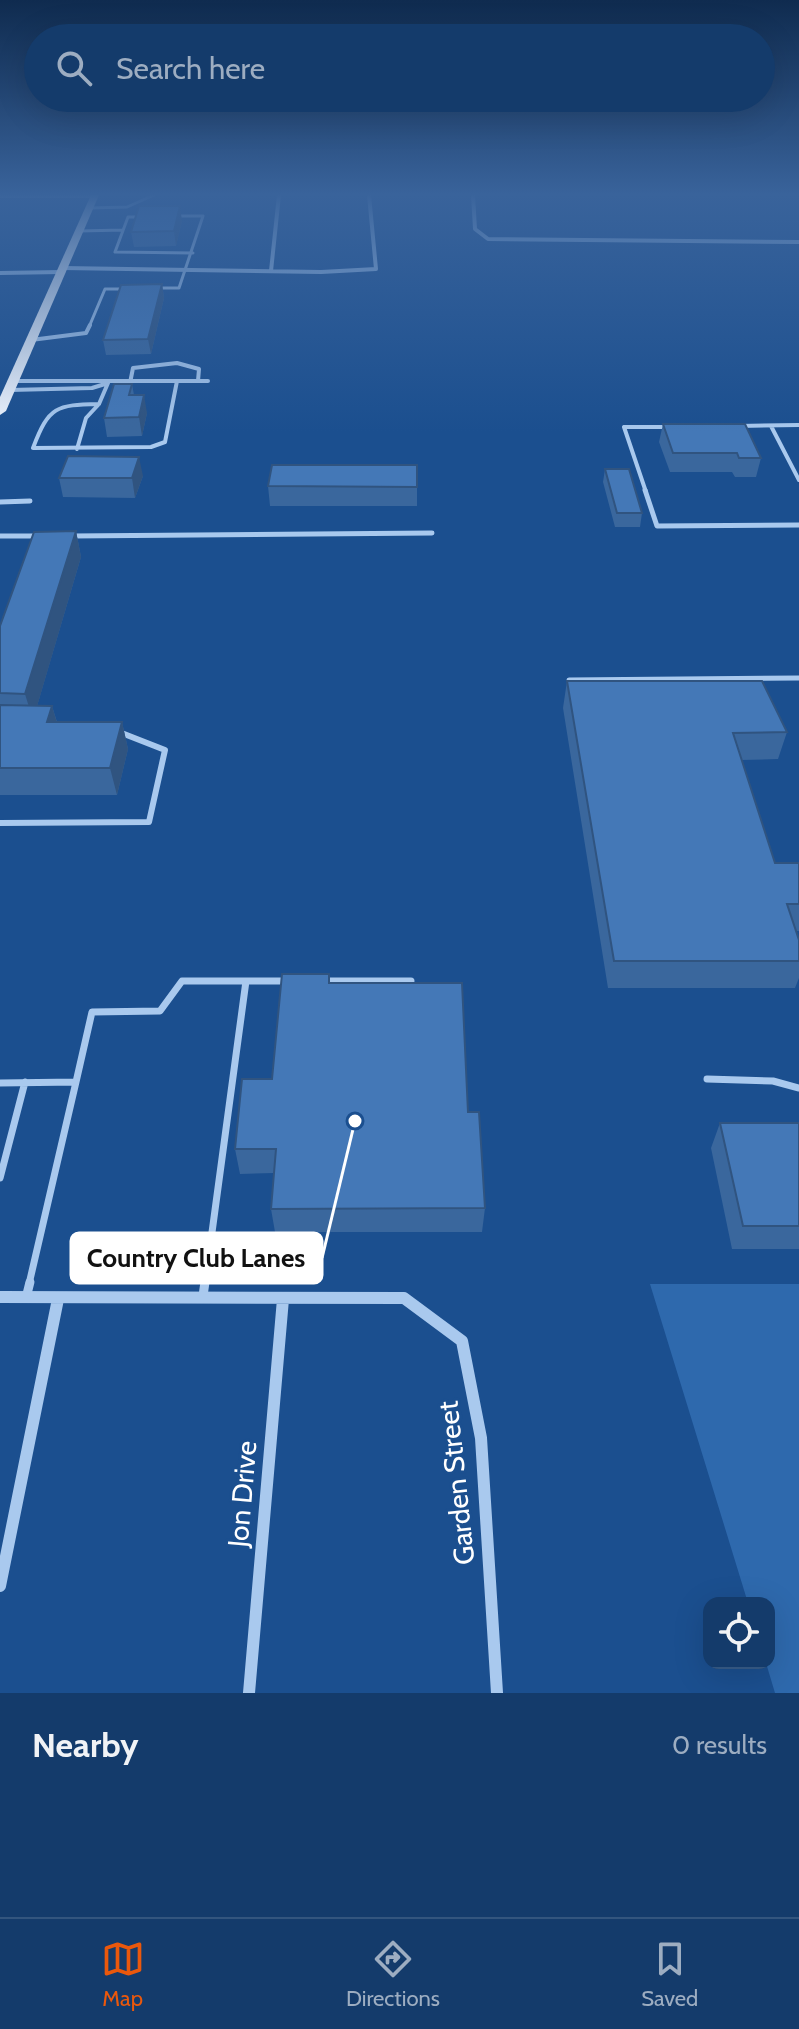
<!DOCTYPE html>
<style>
:root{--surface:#143b6b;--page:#214673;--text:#f1f3f6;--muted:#9dadc1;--line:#33557e;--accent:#ea580c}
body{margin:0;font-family:Cabin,sans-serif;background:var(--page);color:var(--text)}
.controls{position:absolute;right:24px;bottom:24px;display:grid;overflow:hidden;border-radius:16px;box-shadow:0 8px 32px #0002}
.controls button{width:72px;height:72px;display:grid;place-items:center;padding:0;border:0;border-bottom:2px solid var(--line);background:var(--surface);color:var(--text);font:40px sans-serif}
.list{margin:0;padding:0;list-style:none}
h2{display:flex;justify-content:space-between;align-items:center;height:104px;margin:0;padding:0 32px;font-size:34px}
h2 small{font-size:26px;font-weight:400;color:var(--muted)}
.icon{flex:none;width:44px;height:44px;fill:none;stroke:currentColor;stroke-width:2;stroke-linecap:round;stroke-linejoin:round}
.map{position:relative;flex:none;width:799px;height:1693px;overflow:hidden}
.search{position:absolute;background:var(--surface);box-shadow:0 8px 32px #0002;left:24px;right:24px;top:24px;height:88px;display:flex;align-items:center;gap:20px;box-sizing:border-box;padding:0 28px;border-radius:44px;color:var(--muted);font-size:30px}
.sheet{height:224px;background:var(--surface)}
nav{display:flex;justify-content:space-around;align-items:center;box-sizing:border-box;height:112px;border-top:2px solid var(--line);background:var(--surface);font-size:22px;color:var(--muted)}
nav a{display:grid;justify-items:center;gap:4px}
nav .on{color:var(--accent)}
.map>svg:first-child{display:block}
.green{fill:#2e69ad}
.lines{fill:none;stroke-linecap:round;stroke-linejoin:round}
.service-far5{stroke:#a9c9ee;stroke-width:3}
.service-far4{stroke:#a9c9ee;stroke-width:4}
.service-far3{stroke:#a9c9ee;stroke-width:5}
.service-far2{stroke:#a9c9ee;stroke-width:6}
.service-far1{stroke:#a9c9ee;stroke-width:7}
.service{stroke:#a9c9ee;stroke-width:9}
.minor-far1{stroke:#a9c9ee;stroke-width:4}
.minor{stroke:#a9c9ee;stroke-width:12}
.primary{fill:#f0f6ff;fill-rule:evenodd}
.wall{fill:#3a679d}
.shaded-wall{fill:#305480}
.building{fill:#4478b7;stroke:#305480;stroke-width:2}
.labels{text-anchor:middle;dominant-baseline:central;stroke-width:6;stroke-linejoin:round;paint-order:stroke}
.near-street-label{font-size:28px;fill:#fff;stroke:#1b4f8f}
.leader{fill:none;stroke:#fff;stroke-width:3}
.callout-dot{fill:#fff;stroke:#1b4f8f;stroke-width:3}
.callout{fill:#fff;stroke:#fff;stroke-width:3}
.callout-label{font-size:26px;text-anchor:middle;font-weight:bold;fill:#111}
</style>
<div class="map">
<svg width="799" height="1693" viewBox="0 0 799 1693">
<rect width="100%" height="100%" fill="#1b4f8f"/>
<!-- green -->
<path class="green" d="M 650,1284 L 799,1284 L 799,1693 L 775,1693 L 766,1663 L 769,1663 L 769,1603 L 748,1603 Z"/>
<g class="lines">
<!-- service-far5 -->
<path class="service-far5" d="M 89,208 L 127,207 L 154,195
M 144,217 L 128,217 L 115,252 L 193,253
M 79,231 L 123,230
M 158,288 L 179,288 L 203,216 L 175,216
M 89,327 L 105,289 L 127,289"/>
<!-- service-far4 -->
<path class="service-far4" d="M 31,340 L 86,333 L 90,325
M 13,381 L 208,381
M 108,383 L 99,404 C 56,405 49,406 33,448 L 151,447 L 165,442 L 177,381
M 130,383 L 133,368 L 177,363 L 199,369 L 198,381
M 10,390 L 92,388 L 105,384
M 738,426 L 799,425
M 771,426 L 799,480
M 77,449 L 86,418 L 99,404
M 646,492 L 624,427 L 667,427"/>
<!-- service-far3 -->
<path class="service-far3" d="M 645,490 L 657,526 L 799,525
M 0,502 L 30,501
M 0,536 L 40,536
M 72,536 L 432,533
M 569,680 L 799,678"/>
<!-- service-far2 -->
<path class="service-far2" d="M 0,823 L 149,822 L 165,750 L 119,732"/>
<!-- service-far1 -->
<path class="service-far1" d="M 324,981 L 411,981
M 707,1079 L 773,1081 L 799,1088
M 76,1082 L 92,1012 L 160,1011 L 182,981 L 289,981
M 0,1083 L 76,1082 L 29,1284
M 0,1178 L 25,1082
M 205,1284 L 246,981"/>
<!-- service -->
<path class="service" d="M 203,1296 L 205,1282
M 26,1298 L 30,1282"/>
<!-- minor-far1 -->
<path class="minor-far1" d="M 473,195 L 475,229 L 488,239 L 799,242
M 0,196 L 95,196
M 63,268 L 321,272 L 376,269 L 369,195
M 271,271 L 279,195
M 0,273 L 61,272"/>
<!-- minor -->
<path class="minor" d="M 0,1297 L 404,1298 L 462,1341 L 481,1438 L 497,1693
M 0,1586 L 58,1299
M 249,1693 L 283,1299"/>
<!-- primary -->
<path class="primary" d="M 91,195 L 99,195 L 6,411 L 0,415 L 0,397 Z"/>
</g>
<!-- wall -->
<path class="wall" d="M 182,221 L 176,246 L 134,247 L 131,232 Z
M 162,284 L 164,298 L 151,354 L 106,355 L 103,340 Z
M 132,384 L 134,395 L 147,413 L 142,436 L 107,437 L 104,418 Z
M 663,424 L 761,458 L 756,477 L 735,477 L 732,472 L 670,472 L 659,442 Z
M 417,465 L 417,506 L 270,506 L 268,486 Z
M 605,469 L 642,513 L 640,527 L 615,527 L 603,482 Z
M 143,476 L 135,498 L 63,497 L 59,478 Z
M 76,531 L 81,557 L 37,706 L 52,706 L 57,722 L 122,722 L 128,749 L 117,795 L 0,795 L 0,626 Z
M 567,681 L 787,732 L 778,759 L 741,760 L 775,863 L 799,863 L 799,931 L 796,931 L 799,940 L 799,978 L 795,988 L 608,988 L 563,708 Z
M 330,983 L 468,1112 L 485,1208 L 482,1232 L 275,1232 L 271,1209 L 274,1173 L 240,1174 L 235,1149 Z
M 720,1123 L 799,1123 L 799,1249 L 732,1249 L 711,1148 Z"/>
<!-- shaded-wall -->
<path class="shaded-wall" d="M 180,206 L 182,221 L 176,246 L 174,231 Z
M 162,284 L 164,298 L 151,354 L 148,339 Z
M 144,395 L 147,413 L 142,436 L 139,417 Z
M 139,457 L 143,476 L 135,498 L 132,478 Z
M 76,531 L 81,557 L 33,720 L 25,694 Z
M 52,706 L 60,733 L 47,722 Z
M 122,722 L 128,749 L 117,795 L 110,768 Z"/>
<!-- building -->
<path class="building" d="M 139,206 L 180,206 L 174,231 L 131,232 Z
M 162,284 L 148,339 L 103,340 L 121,285 Z
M 114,384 L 132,384 L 129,395 L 144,395 L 139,417 L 104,418 Z
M 663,424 L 745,424 L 761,458 L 739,458 L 737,453 L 673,453 Z
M 68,456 L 139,457 L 132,478 L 59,478 Z
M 272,465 L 417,465 L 417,487 L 268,486 Z
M 605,469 L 629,469 L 642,513 L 617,513 Z
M 76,531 L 25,694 L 0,693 L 0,626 L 34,532 Z
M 567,681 L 762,681 L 787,732 L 733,733 L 775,863 L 799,863 L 799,904 L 787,904 L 799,940 L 799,961 L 614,961 Z
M 0,705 L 52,706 L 47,722 L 122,722 L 110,768 L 0,768 Z
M 282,974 L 329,974 L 329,983 L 462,983 L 468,1112 L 479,1112 L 485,1208 L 271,1209 L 276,1149 L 235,1149 L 242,1079 L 272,1079 Z
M 720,1123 L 799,1123 L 799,1226 L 743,1226 Z"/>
<!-- sky -->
<linearGradient id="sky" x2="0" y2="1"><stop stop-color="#0f2b4f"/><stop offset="0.45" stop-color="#39639b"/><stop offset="1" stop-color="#39639b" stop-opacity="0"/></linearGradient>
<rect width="799" height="432" fill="url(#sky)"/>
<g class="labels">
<!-- near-street labels -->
<g class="near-street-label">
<text transform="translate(456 1483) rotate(-96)">Garden Street</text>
<text transform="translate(242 1494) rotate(-85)">Jon Drive</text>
</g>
</g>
<!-- callouts -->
<path class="leader" d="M355 1121L322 1258"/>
<circle class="callout-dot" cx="355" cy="1121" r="8"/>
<rect class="callout" x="71" y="1233" width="251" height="50" rx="8"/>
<g class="callout-label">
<text x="196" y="1267">Country Club Lanes</text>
</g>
</svg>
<div class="controls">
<button><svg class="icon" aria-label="locate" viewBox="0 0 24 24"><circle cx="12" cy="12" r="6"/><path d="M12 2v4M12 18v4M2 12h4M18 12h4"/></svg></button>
</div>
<div class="search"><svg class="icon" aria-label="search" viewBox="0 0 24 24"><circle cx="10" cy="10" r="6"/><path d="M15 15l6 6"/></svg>Search here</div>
</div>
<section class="sheet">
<h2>Nearby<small>0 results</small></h2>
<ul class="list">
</ul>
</section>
<nav>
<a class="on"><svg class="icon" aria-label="map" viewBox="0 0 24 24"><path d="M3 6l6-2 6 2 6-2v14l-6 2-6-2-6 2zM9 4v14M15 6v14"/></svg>Map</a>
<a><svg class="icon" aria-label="directions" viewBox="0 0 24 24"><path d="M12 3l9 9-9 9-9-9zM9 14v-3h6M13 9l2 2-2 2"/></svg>Directions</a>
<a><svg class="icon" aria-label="saved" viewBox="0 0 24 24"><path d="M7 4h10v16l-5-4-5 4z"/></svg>Saved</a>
</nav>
